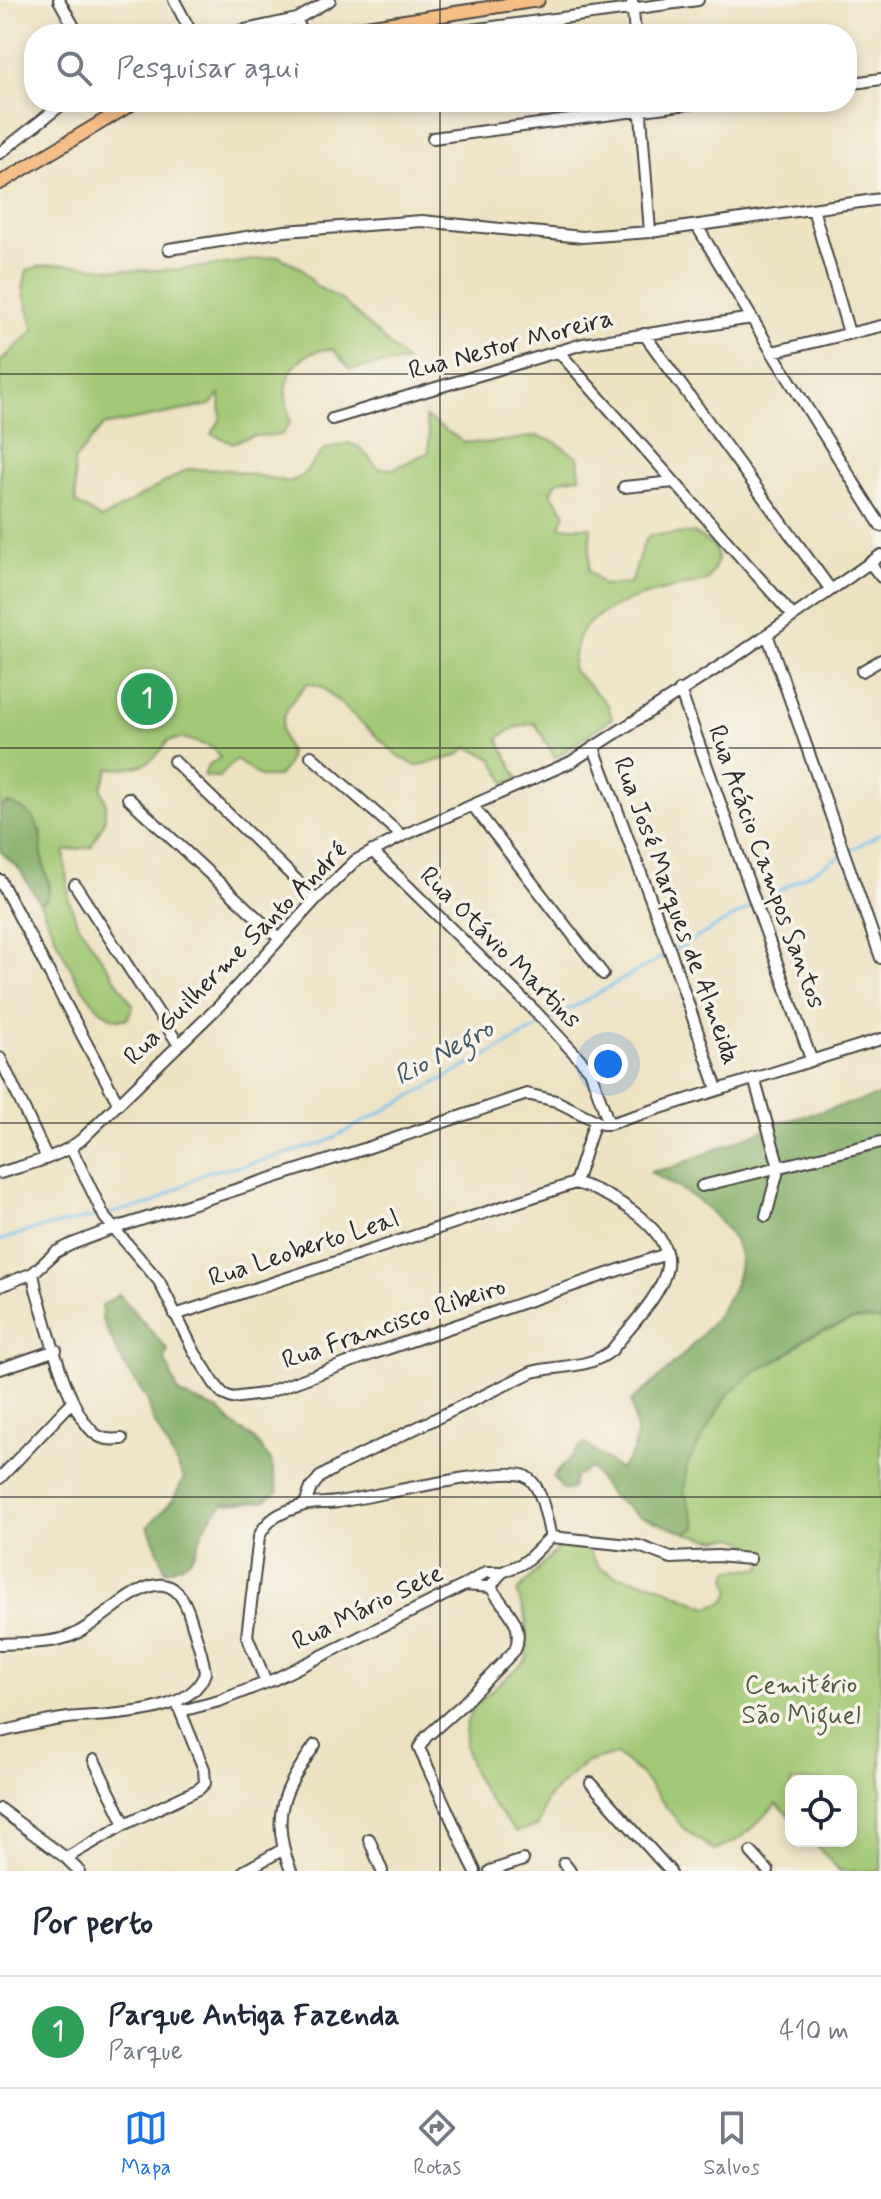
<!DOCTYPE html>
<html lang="pt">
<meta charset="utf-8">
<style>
:root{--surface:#fff;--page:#f6f6f7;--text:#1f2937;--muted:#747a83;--line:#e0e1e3;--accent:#1a73e8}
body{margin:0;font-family:Mynerve,sans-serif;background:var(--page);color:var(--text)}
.controls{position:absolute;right:24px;bottom:24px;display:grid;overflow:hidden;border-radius:16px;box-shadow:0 4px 12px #0003}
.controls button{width:72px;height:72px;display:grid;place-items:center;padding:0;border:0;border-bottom:2px solid var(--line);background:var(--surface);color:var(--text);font:40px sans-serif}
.you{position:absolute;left:608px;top:1064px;width:28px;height:28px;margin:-20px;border:6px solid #fff;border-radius:50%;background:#1a73e8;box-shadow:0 0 0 12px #1a73e833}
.badge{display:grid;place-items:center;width:52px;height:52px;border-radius:50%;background:var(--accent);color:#fff;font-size:26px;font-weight:700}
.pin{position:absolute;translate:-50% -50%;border:4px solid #fff;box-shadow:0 2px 8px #0006}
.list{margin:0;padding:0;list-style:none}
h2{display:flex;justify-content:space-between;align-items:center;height:104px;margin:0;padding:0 32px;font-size:34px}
h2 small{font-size:26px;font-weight:400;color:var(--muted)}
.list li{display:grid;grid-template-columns:52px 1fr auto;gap:24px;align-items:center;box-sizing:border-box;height:112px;padding:0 32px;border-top:2px solid var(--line)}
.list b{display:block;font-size:30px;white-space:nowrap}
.list p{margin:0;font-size:26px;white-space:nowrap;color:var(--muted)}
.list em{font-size:26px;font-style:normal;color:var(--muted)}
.icon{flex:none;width:44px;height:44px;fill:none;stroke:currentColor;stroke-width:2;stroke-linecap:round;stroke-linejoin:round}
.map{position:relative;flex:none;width:881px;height:1871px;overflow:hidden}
.search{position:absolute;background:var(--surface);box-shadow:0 4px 12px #0003;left:24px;right:24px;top:24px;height:88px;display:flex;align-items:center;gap:20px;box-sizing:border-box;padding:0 28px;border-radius:32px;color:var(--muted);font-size:30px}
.sheet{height:216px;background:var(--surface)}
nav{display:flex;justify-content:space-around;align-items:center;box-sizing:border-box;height:112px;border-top:2px solid var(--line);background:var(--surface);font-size:22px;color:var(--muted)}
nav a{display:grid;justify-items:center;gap:4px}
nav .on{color:var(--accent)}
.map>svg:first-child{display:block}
.green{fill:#a2c974;stroke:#667a50;stroke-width:2}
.forest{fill:#81ad66;stroke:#566c48;stroke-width:2}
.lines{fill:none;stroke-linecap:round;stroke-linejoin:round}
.stream{stroke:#75c1ee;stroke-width:3}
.minor-casing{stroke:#484642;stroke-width:14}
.major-casing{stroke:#484642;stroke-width:16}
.minor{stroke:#fff;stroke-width:10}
.major{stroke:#f6be87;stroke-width:12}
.grid{fill:none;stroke:#2b2b2b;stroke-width:2;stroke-opacity:0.55}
.labels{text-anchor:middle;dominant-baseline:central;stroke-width:7;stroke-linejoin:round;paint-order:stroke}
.street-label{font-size:26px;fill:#2b2b2b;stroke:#f7f3e8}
.park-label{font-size:26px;fill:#4f5a41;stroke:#f7f3e8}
.water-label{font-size:28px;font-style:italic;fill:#415866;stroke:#f7f3e8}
</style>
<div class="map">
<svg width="881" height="1871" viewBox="0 0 881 1871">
<rect width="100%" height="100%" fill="#f7f3e8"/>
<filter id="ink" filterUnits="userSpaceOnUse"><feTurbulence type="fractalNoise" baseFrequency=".0125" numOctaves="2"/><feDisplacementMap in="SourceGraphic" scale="16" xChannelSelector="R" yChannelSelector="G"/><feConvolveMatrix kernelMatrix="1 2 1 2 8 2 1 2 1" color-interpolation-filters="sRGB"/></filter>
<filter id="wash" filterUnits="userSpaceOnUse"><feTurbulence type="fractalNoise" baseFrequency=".006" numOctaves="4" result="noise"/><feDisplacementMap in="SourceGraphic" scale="32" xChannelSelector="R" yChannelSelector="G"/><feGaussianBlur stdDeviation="1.8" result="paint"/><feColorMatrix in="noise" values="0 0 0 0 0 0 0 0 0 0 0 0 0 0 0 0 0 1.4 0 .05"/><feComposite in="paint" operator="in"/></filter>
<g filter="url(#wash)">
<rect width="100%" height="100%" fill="#eee2c3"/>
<!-- green -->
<path class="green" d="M 278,256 L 301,268 L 316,286 L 342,300 L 406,361 L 350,369 L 333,349 C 311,349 291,361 286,385 C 284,395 289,412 290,423 L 281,435 L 253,436 L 232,443 L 212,434 L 221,418 L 220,394 L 210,405 L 103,426 L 74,461 L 76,503 L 101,519 L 188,469 L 229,470 L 289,482 L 301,477 L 325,449 L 349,443 L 359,447 L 378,468 L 393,469 L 429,452 L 429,434 L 425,417 L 464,442 L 489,443 L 538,436 L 555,442 L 578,457 L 580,477 L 559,480 L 550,492 L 565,512 L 560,527 L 591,527 L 589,570 L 603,585 L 630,583 C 640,564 636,552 650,535 L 694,533 L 715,547 L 718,561 L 707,581 C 672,588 595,601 578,638 C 575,647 574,659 572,669 L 608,705 L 612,718 L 555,758 L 535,723 L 514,728 L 498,738 L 518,779 L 506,784 L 492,758 L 468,747 L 457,756 L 416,766 L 397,755 L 322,687 L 308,683 C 296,696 284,707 282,726 C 279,747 303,752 277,777 L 261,777 L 236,760 L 219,777 L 204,776 L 208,765 L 220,758 L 214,748 L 183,738 L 168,741 C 149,769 139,767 109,769 L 101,788 L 106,802 L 104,823 L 91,847 L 64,851 L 69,900 L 77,922 L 133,1005 L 128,1018 C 91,1032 53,930 40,903 L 47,899 L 50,885 L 41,858 L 42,832 L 8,803 L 0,807 L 0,362 L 34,330 L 23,289 L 27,270 C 61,258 95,269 130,270 C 180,272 229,264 278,256 Z
M 857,1319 L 881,1320 L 881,1871 L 840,1871 L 812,1841 L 851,1841 L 851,1781 L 791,1781 L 791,1818 L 777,1804 L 740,1839 L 714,1850 L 683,1828 L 641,1775 L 616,1754 L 587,1762 L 568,1778 L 546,1800 L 538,1826 L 516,1832 C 489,1803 448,1752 472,1711 C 480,1697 514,1672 527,1659 L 526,1619 L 517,1592 L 560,1546 L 585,1545 L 599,1567 L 615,1575 L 657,1585 L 707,1607 L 724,1602 L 731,1592 L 727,1577 L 729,1570 L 762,1568 L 764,1554 L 736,1537 L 717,1540 L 686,1533 L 697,1527 L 684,1491 L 687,1464 L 727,1395 L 758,1370 L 785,1356 L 807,1337 Z"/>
<!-- forest -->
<path class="forest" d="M 8,803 C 39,813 40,827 42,856 C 43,874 52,879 47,899 L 40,903 L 20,870 L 0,851 L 0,807 Z
M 881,1095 L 881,1320 L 857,1319 L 807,1337 L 785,1356 L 758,1370 L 727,1395 L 687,1464 L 684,1491 L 697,1528 L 686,1533 L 639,1516 L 611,1496 L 591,1468 L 575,1477 L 572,1489 L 563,1490 L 553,1477 L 584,1443 L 619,1469 C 642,1451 637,1426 631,1401 C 666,1374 741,1307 740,1258 C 740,1243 714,1213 702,1204 C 687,1191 667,1182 650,1172 L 673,1167 L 786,1121 Z
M 119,1294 L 168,1350 L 165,1360 L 179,1394 L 219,1410 L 232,1424 L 254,1439 L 271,1461 L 278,1492 L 263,1501 L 223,1504 C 219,1509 213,1514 210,1519 C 191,1544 206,1560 166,1571 L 148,1526 L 173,1500 L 184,1478 L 153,1420 L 147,1399 L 123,1363 L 102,1320 L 102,1306 Z"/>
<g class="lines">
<!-- stream -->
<path class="stream" d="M 759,902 L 881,833
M 107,1214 L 151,1204 L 206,1172 L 242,1166 L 324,1143 L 499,1049 L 753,906
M 0,1241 L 31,1230 L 99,1216"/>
</g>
</g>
<g filter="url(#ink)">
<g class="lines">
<!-- minor casing -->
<g class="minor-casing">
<path id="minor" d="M 59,0 L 78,34
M 174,0 L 192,34
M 632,0 L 635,34
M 297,19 L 302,34
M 226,34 L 297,19 L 330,0
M 440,34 L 698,0
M 847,84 L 881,79
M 640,102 L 650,232
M 433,138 L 703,102
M 0,153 L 65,102
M 813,209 L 849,333
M 697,226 L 772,352 L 881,526
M 169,249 L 285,231 L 422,221 L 582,237 L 650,232 L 881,199
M 644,334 L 831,590
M 558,351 L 793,616
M 772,352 L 881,326
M 332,419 L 583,344 L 752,318
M 624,487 L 674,482
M 870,563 L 881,577
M 767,634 L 881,958
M 862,671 L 881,660
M 680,690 L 811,1059
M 594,748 L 672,956 L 717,1089
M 311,756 L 402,836
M 174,761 L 316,899
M 128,798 L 280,939
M 473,806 L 603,974
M 372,851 L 535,1011 L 590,1070 L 609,1124
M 0,880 L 118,1103
M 75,885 L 179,1045
M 0,1058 L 47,1158
M 754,1078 L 779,1167 L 766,1216
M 71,1148 L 105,1218 L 159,1281 L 195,1353 L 214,1383 L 223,1394 L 232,1398 L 263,1394 L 375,1353 L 666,1254
M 0,1173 C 28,1164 58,1158 81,1140 L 220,1005 L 316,899 L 355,861 L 402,836 L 571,762 L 742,652 L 881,555
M 575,1183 L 595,1121
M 702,1186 L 881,1142
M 33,1273 L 36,1289 C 48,1327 65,1405 93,1432 C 101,1440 111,1440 122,1439
M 0,1286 L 33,1273 L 56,1252 L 72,1244 L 112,1229 L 364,1149 L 527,1094 L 556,1101 L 602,1124 L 609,1124 L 881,1039
M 175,1315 L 575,1183
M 0,1369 L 56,1350
M 0,1478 L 73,1401
M 305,1504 L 311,1488 L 320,1477 L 342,1464 L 532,1372 C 558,1365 590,1369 612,1350 C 628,1329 664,1293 667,1266 C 672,1227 606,1190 575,1183
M 465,1585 L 486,1572 L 499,1572
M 0,1644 C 23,1643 52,1644 73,1635 C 114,1617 169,1541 191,1620 C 196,1637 203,1655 205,1673 C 191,1717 105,1714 68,1718 C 45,1721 23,1727 0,1732
M 266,1682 L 247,1636 L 259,1537 C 267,1518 282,1512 301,1506 C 312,1502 326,1504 337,1502 C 369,1498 503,1465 525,1476 C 543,1485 546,1520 551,1537
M 181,1711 L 219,1701 L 275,1679 L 465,1585 L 491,1587 C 506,1562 509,1574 527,1560 C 535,1553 543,1544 551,1537 L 639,1546 L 671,1558 L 717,1556 L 750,1559
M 94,1760 L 125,1824
M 591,1783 L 670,1871
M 0,1809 L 66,1858 L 79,1871
M 369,1839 L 382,1871
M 751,1852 L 768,1871
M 66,1858 L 125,1824 L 199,1789 L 205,1783 L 204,1769 L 179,1708
M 564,1863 L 570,1871
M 244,1871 L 282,1850
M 291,1871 C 269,1816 283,1791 315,1745
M 475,1871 L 419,1748 L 426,1737 L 463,1704 L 515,1650 C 526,1622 503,1609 491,1587
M 490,1871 L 523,1860"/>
</g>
<!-- major casing -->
<g class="major-casing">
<path id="major" d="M 321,34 L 538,0
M 0,183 L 135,102"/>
</g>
<!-- minor -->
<use href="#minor" class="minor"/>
<!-- major -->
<use href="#major" class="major"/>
</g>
</g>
<!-- grid -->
<path class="grid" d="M 440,0 L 440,34M 440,102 L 440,1871M 0,374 L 881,374M 0,748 L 881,748M 0,1123 L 881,1123M 0,1497 L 881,1497"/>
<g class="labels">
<!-- street labels -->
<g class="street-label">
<text transform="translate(511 345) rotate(-15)">Rua Nestor Moreira</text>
<text transform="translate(766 867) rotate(70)">Rua Acácio Campos Santos</text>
<text transform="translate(676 911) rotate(70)">Rua José Marques de Almeida</text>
<text transform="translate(500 948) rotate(45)">Rua Otávio Martins</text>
<text transform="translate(236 954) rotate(-45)">Rua Guilherme Santo André</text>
<text transform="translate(304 1249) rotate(-18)">Rua Leoberto Leal</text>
<text transform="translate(394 1324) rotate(-19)">Rua Francisco Ribeiro</text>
<text transform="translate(368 1608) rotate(-26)">Rua Mário Sete</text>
</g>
<!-- park labels -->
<g class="park-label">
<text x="801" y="1686">Cemitério<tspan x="801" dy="30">São Miguel</tspan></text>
</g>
<!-- water labels -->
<g class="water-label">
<text transform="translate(444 1053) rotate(-29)">Rio Negro</text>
</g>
</g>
</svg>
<div class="controls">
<button><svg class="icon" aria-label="locate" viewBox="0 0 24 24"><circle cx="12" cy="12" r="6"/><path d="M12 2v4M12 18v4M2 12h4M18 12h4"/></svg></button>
</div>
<div class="you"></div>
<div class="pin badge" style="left:147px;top:699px;background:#2e9e5b">1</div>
<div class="search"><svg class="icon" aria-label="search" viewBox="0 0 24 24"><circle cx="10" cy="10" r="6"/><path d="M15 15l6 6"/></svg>Pesquisar aqui</div>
</div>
<section class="sheet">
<h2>Por perto<small></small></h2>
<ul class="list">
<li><span class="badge" style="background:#2e9e5b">1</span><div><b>Parque Antiga Fazenda</b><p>Parque</p></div><em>410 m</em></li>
</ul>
</section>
<nav>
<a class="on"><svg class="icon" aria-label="map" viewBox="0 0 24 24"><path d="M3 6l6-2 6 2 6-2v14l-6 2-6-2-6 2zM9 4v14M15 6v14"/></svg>Mapa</a>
<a><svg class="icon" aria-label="directions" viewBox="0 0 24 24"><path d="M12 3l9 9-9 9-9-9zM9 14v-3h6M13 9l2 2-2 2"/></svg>Rotas</a>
<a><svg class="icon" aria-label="saved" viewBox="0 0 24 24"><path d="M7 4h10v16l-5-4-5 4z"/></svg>Salvos</a>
</nav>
